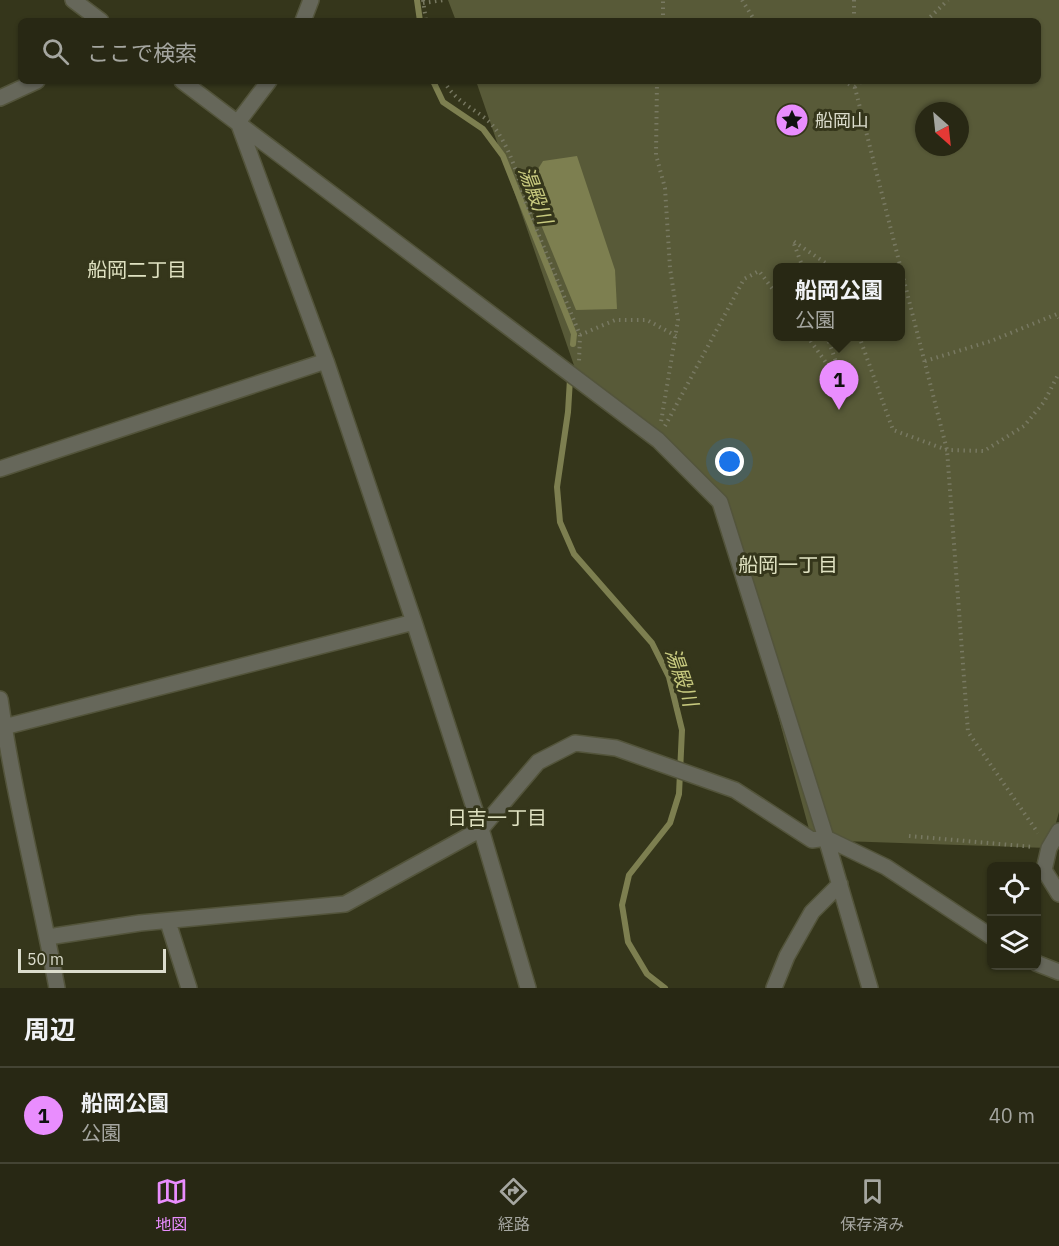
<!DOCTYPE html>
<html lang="ja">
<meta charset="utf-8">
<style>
:root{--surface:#282814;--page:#343422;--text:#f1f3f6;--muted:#a5a6a0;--line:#444434;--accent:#e98dfe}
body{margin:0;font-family:"IBM Plex Sans","Noto Sans JP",sans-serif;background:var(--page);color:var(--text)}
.controls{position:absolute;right:18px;bottom:18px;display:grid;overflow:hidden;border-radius:9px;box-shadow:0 2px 4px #0004}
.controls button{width:54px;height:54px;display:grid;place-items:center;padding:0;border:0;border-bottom:2px solid var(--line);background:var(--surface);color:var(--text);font:30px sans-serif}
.compass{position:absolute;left:915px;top:102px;width:54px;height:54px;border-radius:50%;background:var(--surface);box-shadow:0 2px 4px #0004;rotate:153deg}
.scale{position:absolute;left:18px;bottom:15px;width:148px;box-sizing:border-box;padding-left:6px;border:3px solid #dcddcd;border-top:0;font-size:16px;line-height:21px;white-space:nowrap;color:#dcddcd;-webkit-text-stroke:4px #35361b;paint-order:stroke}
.you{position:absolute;left:730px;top:462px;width:21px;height:21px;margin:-15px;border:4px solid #fff;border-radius:50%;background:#1a73e8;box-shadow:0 0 0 9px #1a73e833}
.badge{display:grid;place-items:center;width:39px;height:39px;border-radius:50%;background:var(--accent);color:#111;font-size:20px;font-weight:700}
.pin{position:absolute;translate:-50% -50px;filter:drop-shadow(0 2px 3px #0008)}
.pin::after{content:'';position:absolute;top:32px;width:21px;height:18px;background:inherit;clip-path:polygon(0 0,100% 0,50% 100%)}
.popup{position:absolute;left:773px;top:263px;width:132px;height:78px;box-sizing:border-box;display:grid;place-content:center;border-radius:9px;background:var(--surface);filter:drop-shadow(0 2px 4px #0005);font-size:20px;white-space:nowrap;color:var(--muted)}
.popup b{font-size:22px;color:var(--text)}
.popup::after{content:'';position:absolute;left:50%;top:100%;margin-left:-12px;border:12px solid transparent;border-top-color:var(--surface)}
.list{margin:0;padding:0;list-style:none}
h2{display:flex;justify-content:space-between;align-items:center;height:78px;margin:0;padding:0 24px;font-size:26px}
h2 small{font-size:20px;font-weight:400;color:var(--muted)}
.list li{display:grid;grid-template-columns:39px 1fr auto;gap:18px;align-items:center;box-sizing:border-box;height:96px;padding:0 24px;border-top:2px solid var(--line)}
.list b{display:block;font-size:22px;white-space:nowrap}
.list p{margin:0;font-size:20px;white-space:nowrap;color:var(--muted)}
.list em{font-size:20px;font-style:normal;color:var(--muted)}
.icon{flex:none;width:33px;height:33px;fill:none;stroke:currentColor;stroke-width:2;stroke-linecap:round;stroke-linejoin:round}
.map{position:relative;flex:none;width:1059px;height:988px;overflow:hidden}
.search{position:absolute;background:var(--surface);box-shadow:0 2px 4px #0004;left:18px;right:18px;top:18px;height:66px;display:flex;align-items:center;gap:15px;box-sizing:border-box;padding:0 21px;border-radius:9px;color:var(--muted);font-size:22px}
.sheet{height:174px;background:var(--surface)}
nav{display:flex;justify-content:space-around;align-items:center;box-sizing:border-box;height:84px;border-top:2px solid var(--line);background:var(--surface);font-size:16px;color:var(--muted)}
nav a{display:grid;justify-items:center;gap:3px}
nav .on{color:var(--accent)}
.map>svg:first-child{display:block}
.green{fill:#585a38;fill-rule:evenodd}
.water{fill:#7d7f50}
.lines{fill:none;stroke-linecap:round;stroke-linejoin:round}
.stream{stroke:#7d7f50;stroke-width:6}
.minor-casing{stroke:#53543b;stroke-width:18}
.path{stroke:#787962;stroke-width:4;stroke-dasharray:1.5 4.5;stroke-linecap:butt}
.minor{stroke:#66675a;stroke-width:15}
.labels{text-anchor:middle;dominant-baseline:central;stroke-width:6;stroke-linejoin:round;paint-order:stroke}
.poi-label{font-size:18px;fill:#dcddcd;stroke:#35361b;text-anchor:start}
.water-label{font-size:20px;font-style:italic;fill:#c8ca7f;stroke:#35361b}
.neighbourhood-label{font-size:20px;fill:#dfe1c1;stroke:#35361b}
</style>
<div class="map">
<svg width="1059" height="988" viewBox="0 0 1059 988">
<rect width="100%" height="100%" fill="#35361b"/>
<!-- green -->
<path class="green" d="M 448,0 L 1059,0 L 1059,812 L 1049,848 L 812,840 L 720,503 L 579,380 L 476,81 L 1038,81 L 1038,21 L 456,21 ZM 924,111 L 960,111 L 960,147 L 924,147 ZM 778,268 L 900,268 L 900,336 L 778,336 Z"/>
<!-- water -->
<path class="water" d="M 577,156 L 615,270 L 617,309 L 576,310 L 526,188 L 543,161 Z"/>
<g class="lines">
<!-- stream -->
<path class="stream" d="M 417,0 L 420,21
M 433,81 L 443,102 L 483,129 L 503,156 L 574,334 L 573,344
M 570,379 L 568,412 L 557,487 L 560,522 L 574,554 L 652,643 L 669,677 L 682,730 L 679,794 L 670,823 L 629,875 L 622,905 L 628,942 L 647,974 L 665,988"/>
<!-- minor casing -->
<g class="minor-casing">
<path id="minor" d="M 73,0 L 101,21
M 303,21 L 311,0
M 182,81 L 658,440 L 720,502 L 826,838 L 870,988
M 269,81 L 238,122 L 326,361 L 414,622 L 481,829 L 528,988
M 0,98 L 37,81
M 0,469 L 326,361
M 0,699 C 14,797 39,891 57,988
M 0,728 L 414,622
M 1059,831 L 1049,848 L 1044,870 L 1059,894
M 168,922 L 189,988
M 48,937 L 140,923 L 345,904 L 481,829 L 538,762 L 575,743 L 616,748 L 735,790 L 812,840 L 826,838 L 886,867 L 992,937
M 1036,963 L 1059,972
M 774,988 L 787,956 L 812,912 L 840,884"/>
</g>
<!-- path -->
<path class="path" d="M 423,0 L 426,21
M 742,0 L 755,21
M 854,0 L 854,21
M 423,3 L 444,0
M 663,21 L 663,0
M 926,21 L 948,0
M 444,81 C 454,100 470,106 486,119 C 505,134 519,176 524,199 L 580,335 L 579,361
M 657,81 L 656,155 L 665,188 L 670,268 L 678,320 L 661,422
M 843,81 L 854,87
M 855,81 L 855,88 L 947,450 L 968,732 L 1038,833
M 855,87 L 862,81
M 803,268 L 793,241 L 833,268
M 580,335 L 615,320 L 647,320 L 676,336
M 807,336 L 847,392
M 827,336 L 844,385
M 859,336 L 893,430 L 947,450 L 984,451 L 1024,426 L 1044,402 L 1059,373
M 925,361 L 991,341 L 1057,314 L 1059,318
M 665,426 L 744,279 L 759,271 L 778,296
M 909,836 L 1034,847"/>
<!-- minor -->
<use href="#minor" class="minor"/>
</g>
<!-- icons -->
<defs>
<g id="sight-disc" transform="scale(1.725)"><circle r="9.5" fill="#e98dfe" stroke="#35361b"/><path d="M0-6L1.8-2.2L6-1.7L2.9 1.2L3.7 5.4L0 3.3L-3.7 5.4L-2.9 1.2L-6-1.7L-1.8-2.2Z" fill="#111"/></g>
</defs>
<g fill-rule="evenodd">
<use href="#sight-disc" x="792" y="120"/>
</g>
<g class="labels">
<!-- poi labels -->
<g class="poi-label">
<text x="815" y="120">船岡山</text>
</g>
<!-- water labels -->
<g class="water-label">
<text transform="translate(536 195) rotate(69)">湯殿川</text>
<text transform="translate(682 677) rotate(71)">湯殿川</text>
</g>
<!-- neighbourhood labels -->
<g class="neighbourhood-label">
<text x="137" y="269">船岡二丁目</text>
<text x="788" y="564">船岡一丁目</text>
<text x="497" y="817">日吉一丁目</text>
</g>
</g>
</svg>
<div class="controls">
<button><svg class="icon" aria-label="locate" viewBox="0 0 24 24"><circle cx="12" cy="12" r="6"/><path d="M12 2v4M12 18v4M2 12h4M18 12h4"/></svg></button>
<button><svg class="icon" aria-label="layers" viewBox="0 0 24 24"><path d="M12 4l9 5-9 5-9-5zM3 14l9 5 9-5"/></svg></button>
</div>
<svg class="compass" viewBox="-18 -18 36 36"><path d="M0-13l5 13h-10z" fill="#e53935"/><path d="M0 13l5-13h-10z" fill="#a5a6a0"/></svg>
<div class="scale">50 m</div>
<div class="you"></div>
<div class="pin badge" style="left:839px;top:410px">1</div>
<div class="popup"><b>船岡公園</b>公園</div>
<div class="search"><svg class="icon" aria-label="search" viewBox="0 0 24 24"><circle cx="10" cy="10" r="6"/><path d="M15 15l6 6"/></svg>ここで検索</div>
</div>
<section class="sheet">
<h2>周辺<small></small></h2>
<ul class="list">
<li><span class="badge">1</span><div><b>船岡公園</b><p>公園</p></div><em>40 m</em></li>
</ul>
</section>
<nav>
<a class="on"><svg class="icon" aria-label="map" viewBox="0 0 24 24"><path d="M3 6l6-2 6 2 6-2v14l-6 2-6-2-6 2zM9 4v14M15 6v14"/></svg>地図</a>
<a><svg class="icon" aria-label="directions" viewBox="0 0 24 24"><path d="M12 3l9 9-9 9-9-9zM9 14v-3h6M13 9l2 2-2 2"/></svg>経路</a>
<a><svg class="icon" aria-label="saved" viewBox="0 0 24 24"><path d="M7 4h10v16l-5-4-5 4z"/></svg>保存済み</a>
</nav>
